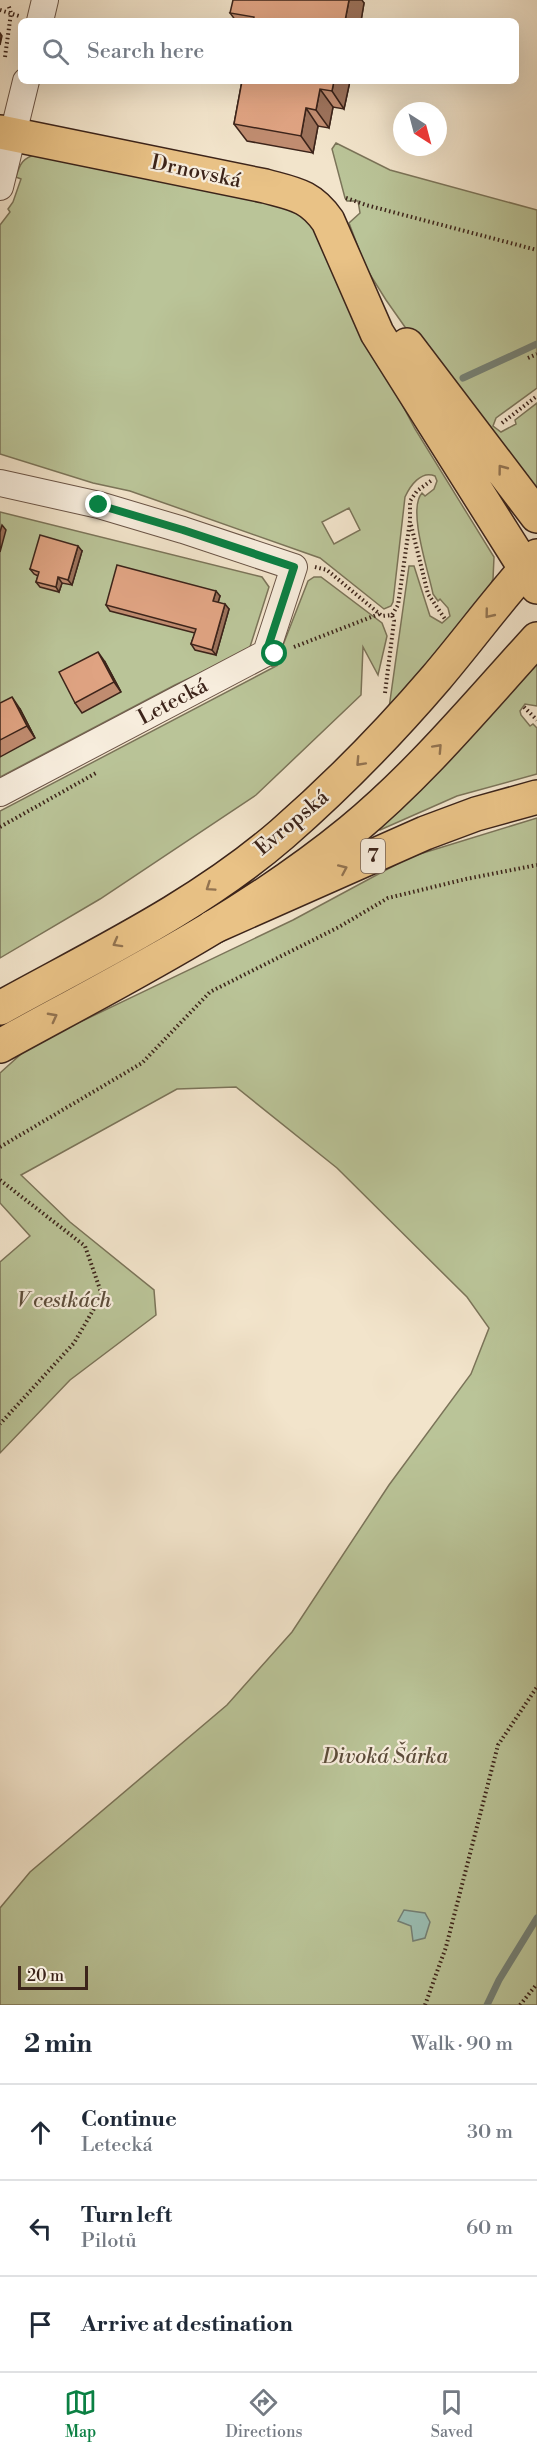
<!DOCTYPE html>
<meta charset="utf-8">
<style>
:root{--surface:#fff;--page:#f6f6f7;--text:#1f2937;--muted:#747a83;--line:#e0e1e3;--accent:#0b8043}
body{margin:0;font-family:"Libre Bodoni",serif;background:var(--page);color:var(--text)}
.compass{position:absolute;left:393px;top:102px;width:54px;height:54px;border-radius:50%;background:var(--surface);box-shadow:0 6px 24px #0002;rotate:144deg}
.scale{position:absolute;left:18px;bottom:15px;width:70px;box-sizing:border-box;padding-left:6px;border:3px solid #3c241a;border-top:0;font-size:16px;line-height:21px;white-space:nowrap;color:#3c241a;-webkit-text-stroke:4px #f7eddd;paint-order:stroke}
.stop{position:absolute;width:18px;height:18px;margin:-14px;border:4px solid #0b8043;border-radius:50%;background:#fff}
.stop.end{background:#0b8043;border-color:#fff;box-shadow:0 2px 6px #0008}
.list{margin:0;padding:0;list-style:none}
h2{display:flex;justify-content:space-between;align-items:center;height:78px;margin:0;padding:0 24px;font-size:26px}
h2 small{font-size:20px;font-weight:400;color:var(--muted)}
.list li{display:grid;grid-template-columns:39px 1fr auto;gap:18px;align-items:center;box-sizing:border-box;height:96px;padding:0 24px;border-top:2px solid var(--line)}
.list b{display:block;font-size:22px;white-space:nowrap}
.list p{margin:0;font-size:20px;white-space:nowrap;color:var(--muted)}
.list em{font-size:20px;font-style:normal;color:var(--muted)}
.icon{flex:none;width:33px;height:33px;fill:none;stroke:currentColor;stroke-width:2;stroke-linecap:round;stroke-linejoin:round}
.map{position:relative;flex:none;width:537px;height:2005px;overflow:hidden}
.search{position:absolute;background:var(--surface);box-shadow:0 6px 24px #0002;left:18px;right:18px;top:18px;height:66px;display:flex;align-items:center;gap:15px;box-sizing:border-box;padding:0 21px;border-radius:9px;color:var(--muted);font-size:22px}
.sheet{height:366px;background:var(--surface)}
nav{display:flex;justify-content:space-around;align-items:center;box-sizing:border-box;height:84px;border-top:2px solid var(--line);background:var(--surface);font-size:16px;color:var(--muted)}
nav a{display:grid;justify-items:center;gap:3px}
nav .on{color:var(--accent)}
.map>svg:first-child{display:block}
.green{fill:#bac498;stroke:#7b7459;stroke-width:1.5;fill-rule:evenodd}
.water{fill:#9bbfb4;stroke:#758176;stroke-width:1.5}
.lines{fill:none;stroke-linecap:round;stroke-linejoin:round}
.stream{stroke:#758176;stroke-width:7}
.minor-casing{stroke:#6a5446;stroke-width:28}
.major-casing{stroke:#3c241a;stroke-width:36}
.highway-casing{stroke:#3c241a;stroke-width:36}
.path{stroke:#3c241a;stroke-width:4;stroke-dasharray:1.5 3;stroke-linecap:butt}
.minor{stroke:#f7eddd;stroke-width:26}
.major{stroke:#e9c286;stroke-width:33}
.highway{stroke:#e9c286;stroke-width:33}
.wall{fill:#c08c70;stroke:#3c241a;stroke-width:1.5}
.shaded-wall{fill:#9c725b;stroke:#3c241a;stroke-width:1.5}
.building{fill:#dfa382;stroke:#3c241a;stroke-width:1.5}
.oneway{stroke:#927350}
.route{stroke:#0b8043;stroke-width:8}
.labels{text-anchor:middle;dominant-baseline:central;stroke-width:4.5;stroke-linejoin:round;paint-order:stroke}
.shield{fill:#f7eddd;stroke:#746054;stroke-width:1.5}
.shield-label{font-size:20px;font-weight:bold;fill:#3c241a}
.street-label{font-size:21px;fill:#3c241a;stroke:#f7eddd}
.park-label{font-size:21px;font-style:italic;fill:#5c4c3a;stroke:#f7eddd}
</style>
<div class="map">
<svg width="537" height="2005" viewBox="0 0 537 2005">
<rect width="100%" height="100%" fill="#f2e4cb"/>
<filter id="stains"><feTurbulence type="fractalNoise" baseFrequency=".00333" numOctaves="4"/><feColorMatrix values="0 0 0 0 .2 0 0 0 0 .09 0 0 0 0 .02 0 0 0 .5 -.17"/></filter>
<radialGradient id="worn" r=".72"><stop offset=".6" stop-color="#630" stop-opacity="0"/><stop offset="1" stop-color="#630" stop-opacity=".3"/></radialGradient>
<!-- green -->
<path class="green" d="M 336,143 L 390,170 L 537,210 L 537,388 L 496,418 L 493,426 L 501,432 L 516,424 L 515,420 L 537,403 L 537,487 L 529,483 L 412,337 L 386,300 L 366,268 L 349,223 L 360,213 L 358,201 L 347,201 L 345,198 L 332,149 Z
M 37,154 L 256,199 L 284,207 L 306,218 L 319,234 L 335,277 L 415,429 L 494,557 L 493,579 L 488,590 L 389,708 L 409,566 L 414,566 L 430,616 L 442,623 L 450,616 L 448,608 L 440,599 L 438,601 L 433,594 C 429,573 407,509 422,493 L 425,496 L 434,489 L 437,481 L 435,476 C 421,470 410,486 405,497 L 393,602 L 391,606 L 384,609 L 320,558 L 130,491 L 93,483 L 0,454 L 0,225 L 10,212 L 8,209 L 13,202 L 21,179 L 16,177 C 20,163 23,158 37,154 ZM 349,508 L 360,530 L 334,544 L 322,522 Z
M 0,512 L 262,577 L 269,587 L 249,650 L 175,685 L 0,777 Z
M 314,577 L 321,577 L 382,623 L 387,636 L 378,675 L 363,647 L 361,695 L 256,795 L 100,899 L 0,958 L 0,811 L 278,665 L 272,666 L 278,658 L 308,581 Z
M 537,662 L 537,706 L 525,704 L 520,711 L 521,715 L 530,726 L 533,724 L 537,728 L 537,774 L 457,796 L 380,830 L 378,827 Z
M 537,818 L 537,2005 L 0,2005 L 0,1908 L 30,1872 L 227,1705 L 292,1632 L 389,1485 L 471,1374 L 489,1328 L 467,1297 L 337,1168 L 236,1087 L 177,1089 L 21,1175 L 70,1222 L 154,1290 L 156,1315 L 70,1380 L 0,1453 L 0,1262 L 30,1236 L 0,1203 L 0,1073 L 30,1046 L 293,920 L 410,857 Z"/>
<!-- water -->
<path class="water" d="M 404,1910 L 425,1913 L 430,1922 L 425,1938 L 413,1941 L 411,1926 L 398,1921 Z"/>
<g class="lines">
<!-- stream -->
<path class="stream" d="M 463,378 L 537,344
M 487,2005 L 499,1980 L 537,1918"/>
<!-- minor casing -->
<g class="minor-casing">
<path id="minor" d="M 40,21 L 45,0
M 0,187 L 26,81
M 0,483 L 99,505 L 183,530 L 294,567 L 266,653 L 0,793"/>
</g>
<!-- major casing -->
<g class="major-casing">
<path id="major" d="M 0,132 L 265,186 C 294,194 310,195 328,221 L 377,333 L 537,587
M 407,345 L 537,516
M 0,1008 C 96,955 199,906 282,834 C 337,786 388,734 436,678 C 470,638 501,595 537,556
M 0,1046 C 120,980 245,918 351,831 C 420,774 477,705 537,639"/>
</g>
<!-- highway casing -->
<g class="highway-casing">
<path id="highway" d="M 213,927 L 425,833 L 476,814 L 537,797"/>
</g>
<!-- path -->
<path class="path" d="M 0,10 L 19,16
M 5,57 L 11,13 L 8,4
M 346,198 L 366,205 L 537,250
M 528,358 L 537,354
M 502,423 L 537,396
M 411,525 L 428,594 L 445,619
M 315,567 L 327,570 L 382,616 L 392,615 L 398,605 L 410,521 L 410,501 L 417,491 L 432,480
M 294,647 L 379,614
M 385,693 L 394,621 L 392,615
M 524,707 L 537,720
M 0,827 L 96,773
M 0,1147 L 142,1063 L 210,992 L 339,927 L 388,898 L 466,879 L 537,865
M 0,1180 L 85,1246 L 102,1295 L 74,1343 L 0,1424
M 425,2005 L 446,1947 L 498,1745 L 537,1687
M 520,2005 L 537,1984"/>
<!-- minor -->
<use href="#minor" class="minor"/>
<!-- major -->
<use href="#major" class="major"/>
<!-- highway -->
<use href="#highway" class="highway"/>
</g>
<!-- wall -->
<path class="wall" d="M 364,3 L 361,21 L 236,21 L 230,13 Z
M 242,81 L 350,81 L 344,109 L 333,107 L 329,128 L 318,126 L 313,153 L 247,141 L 234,124 Z
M 82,551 L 72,585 L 62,583 L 59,592 L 40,587 L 36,582 L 38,576 L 34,574 L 30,569 Z
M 220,596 L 218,602 L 229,609 L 216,655 L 195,650 L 191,644 L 195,633 L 110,611 L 106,605 Z
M 105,662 L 121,692 L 82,713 L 75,703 Z
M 0,703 L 20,709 L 35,738 L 0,757 Z"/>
<!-- shaded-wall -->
<path class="shaded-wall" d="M 349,0 L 362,0 L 364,3 L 361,21 L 345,21 Z
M 0,33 L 2,36 L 0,45 Z
M 334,81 L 350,81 L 344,109 L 332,91 Z
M 320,89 L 333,107 L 329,128 L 316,110 Z
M 306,108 L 318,126 L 313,153 L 301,136 Z
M 2,525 L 6,530 L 0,552 L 0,532 Z
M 78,546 L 82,551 L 72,585 L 68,580 Z
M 58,577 L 62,583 L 59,592 L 56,587 Z
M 216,591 L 220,596 L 217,606 L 213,601 Z
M 225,604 L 229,609 L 216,655 L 212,650 Z
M 98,652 L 105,662 L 121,692 L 114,682 Z
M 12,697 L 20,709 L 35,738 L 27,726 Z"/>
<!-- building -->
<path class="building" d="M 233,0 L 349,0 L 345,21 L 253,21 L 254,17 L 230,13 Z
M 242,81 L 334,81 L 332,91 L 320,89 L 316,110 L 306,108 L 301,136 L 234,124 Z
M 40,535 L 78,546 L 68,580 L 58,577 L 56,587 L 36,582 L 39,572 L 30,569 Z
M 117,565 L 216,591 L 213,601 L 225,604 L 212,650 L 191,644 L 196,629 L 106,605 Z
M 98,652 L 114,682 L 75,703 L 59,672 Z
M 12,697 L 27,726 L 0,740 L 0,703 Z"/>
<!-- one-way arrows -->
<defs><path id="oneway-chevron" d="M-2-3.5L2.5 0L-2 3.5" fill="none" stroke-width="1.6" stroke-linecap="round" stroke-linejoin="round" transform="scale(1.5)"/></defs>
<g class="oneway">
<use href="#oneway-chevron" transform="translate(502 469) rotate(-127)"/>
<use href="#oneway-chevron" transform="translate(489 614) rotate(129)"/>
<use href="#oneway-chevron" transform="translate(438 748) rotate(-47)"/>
<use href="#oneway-chevron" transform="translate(360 762) rotate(133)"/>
<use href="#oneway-chevron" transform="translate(343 869) rotate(-24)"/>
<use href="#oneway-chevron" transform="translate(210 887) rotate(146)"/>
<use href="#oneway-chevron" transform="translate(117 943) rotate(151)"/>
<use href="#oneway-chevron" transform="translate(53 1017) rotate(-28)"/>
</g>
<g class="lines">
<!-- route -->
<path class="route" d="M 99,505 L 183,530 L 294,567 L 266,653 L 275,654"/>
</g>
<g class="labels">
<!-- shield labels -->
<rect class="shield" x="361" y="839" width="24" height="34" rx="4.5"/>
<g class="shield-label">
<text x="373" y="856">7</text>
</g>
<!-- street labels -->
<g class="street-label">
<text transform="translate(196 172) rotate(12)">Drnovská</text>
<text transform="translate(173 702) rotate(-28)">Letecká</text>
<text transform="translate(292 823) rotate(-40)">Evropská</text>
</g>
<!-- park labels -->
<g class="park-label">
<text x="64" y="1301">V cestkách</text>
<text x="385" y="1757">Divoká Šárka</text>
</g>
</g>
<rect width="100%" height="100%" filter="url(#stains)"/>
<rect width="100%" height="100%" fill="url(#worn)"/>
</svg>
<svg class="compass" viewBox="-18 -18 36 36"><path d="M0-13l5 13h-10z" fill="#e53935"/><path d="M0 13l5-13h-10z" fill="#747a83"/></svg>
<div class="scale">20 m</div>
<div class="stop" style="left:275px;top:654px"></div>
<div class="stop end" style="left:99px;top:505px"></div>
<div class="search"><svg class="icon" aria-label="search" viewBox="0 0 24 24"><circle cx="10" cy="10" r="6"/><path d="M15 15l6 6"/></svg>Search here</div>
</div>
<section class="sheet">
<h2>2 min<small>Walk · 90 m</small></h2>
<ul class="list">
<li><svg class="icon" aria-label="ahead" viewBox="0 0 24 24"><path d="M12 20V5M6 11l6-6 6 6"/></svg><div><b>Continue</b><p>Letecká</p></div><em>30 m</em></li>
<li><svg class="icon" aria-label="left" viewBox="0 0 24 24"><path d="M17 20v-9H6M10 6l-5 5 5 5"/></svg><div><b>Turn left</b><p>Pilotů</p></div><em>60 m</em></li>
<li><svg class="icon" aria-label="arrive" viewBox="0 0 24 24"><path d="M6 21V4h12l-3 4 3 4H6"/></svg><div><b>Arrive at destination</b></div></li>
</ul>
</section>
<nav>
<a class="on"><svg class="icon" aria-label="map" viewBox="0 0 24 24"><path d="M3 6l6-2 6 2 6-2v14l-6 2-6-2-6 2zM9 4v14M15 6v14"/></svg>Map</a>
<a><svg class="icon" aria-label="directions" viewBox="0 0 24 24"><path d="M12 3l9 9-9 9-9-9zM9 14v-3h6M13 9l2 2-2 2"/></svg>Directions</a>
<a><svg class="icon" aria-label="saved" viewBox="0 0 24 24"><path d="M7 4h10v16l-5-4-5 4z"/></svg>Saved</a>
</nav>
